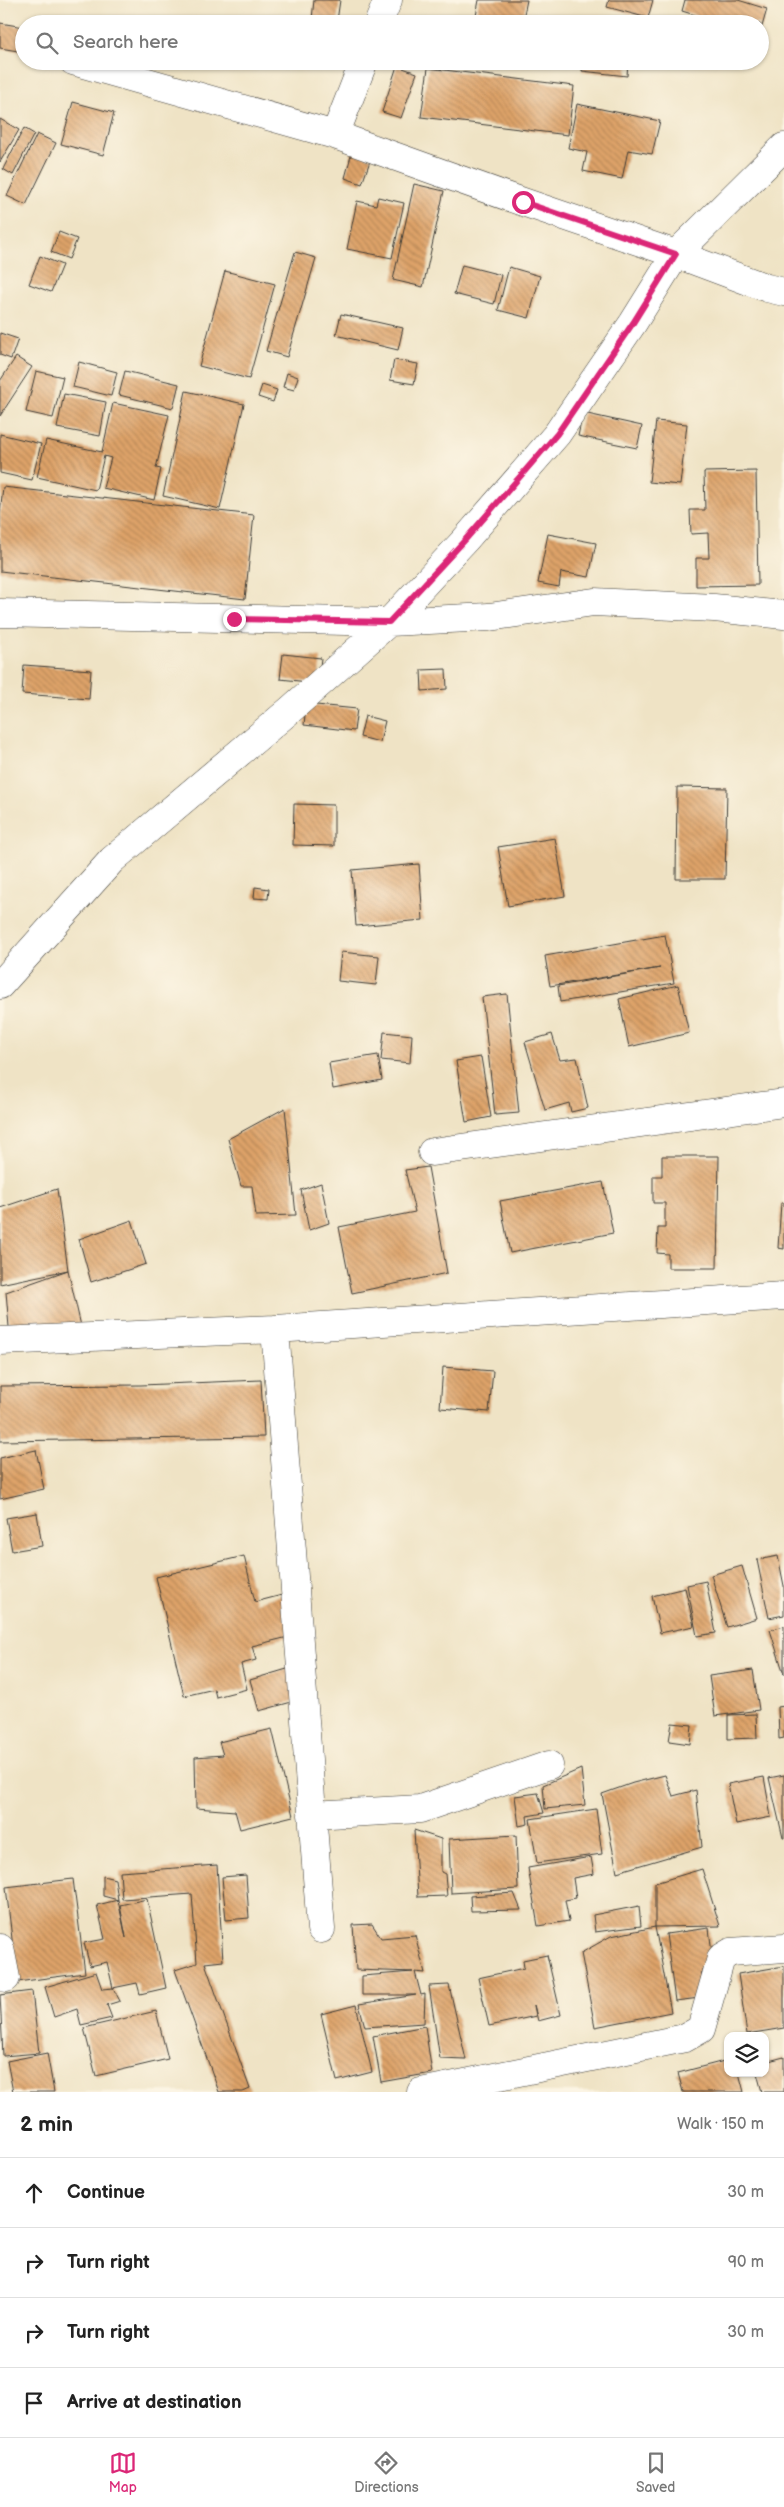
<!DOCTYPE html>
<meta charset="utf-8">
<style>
:root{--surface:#fff;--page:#f6f6f6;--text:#222;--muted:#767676;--line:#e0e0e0;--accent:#db2777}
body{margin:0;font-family:"Balsamiq Sans",sans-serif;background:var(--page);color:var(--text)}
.controls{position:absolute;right:15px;bottom:15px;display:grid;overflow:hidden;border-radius:10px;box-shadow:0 1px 4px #0004}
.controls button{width:45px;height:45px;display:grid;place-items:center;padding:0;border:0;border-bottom:1px solid var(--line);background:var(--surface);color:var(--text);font:25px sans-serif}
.stop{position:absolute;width:15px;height:15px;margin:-11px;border:4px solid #db2777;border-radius:50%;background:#fff}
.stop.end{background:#db2777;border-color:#fff;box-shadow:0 1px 5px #0008}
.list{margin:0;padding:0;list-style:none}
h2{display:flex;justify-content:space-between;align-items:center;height:65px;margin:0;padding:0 20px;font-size:21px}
h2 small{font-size:16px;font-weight:400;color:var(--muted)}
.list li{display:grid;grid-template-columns:32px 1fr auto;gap:15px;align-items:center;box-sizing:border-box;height:70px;padding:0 20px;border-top:1px solid var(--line)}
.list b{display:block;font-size:19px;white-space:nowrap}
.list em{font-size:16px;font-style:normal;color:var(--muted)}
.icon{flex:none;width:28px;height:28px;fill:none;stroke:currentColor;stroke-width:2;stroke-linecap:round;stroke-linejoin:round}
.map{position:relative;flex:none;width:784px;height:2092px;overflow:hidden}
.search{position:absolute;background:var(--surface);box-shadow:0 1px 4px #0004;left:15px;right:15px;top:15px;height:55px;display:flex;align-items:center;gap:12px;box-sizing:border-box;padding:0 18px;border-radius:28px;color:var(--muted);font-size:19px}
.sheet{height:345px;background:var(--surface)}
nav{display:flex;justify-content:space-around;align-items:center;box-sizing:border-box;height:70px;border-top:1px solid var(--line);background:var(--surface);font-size:14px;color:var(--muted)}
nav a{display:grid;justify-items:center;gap:2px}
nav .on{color:var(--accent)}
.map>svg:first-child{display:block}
.building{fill:url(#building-back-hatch)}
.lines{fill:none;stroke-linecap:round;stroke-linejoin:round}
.minor-casing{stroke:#3c3a35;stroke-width:29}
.minor{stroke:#fff;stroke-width:28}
.route{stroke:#db2777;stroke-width:6}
</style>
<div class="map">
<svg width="784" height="2092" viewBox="0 0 784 2092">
<defs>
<pattern id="building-back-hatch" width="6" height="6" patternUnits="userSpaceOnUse" patternTransform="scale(1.25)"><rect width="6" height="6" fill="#dea369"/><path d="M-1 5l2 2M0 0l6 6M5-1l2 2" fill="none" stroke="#b38456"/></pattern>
</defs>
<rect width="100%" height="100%" fill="#fcf5e5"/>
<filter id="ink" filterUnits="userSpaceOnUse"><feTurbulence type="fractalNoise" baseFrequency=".02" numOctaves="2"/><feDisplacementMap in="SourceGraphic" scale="10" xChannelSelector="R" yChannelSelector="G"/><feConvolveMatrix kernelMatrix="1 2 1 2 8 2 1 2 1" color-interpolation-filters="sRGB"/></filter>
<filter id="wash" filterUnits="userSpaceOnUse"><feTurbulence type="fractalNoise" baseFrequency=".0096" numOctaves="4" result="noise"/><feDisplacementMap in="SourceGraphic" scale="20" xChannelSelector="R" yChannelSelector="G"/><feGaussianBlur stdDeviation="1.12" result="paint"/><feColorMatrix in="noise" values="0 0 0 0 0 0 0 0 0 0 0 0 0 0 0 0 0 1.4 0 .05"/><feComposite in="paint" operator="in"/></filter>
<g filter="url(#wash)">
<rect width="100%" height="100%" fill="#efe3c5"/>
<g id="blocks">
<!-- building -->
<path class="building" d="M 314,0 L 340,0 L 337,21 L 312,19 Z
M 479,0 L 527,0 L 522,24 L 476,16 Z
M 609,0 L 653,0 L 648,18 L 607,7 Z
M 685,0 L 738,0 L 767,9 L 761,30 L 760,24 L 724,24 L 682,11 Z
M 0,23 L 24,27 L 24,52 L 0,48 Z
M 583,61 L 628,61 L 627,76 L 582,71 Z
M 397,66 L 417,73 L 401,118 L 382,112 Z
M 428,68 L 574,86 L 568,135 L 421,117 Z
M 73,102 L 114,113 L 103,155 L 61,144 Z
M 577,104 L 660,121 L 652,154 L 628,150 L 622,179 L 583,171 L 587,152 L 568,148 Z
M 0,119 L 19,130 L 0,162 Z
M 24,128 L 34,134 L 13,175 L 3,169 Z
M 37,134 L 56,143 L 26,205 L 7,196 Z
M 352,152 L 371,158 L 362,184 L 345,178 Z
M 414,184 L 444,191 L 423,287 L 393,280 Z
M 378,197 L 404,203 L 392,258 L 347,249 L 357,201 L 376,205 Z
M 59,232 L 77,239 L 69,259 L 51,252 Z
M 295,252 L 316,258 L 287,357 L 266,351 Z
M 40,256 L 62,265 L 51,292 L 29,284 Z
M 462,265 L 501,275 L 494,304 L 454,294 Z
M 509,267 L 540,276 L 529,318 L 498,310 Z
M 225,271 L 275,284 L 249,379 L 199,366 Z
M 341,314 L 403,328 L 398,350 L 336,335 Z
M 0,333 L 18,339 L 11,359 L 0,355 Z
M 16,357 L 32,367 L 0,416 L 0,381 Z
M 394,360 L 418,364 L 414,384 L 390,380 Z
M 79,362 L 117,372 L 111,396 L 73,387 Z
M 36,371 L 63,377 L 53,418 L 26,412 Z
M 125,371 L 179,384 L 173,408 L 119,395 Z
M 287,373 L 298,377 L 294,390 L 283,387 Z
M 262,385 L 277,390 L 273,402 L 258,397 Z
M 186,391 L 244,404 L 220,509 L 163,496 Z
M 64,394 L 106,402 L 100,436 L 57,428 Z
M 113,403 L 169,415 L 156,468 L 161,469 L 154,500 L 103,488 L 111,458 L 104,456 L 96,490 L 37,477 L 46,440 L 102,452 Z
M 583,413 L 642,426 L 637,448 L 578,436 Z
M 656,421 L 687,424 L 680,485 L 649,482 Z
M 0,434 L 41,444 L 32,480 L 0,473 Z
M 756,471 L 758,585 L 696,586 L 696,558 L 709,558 L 708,533 L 691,534 L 690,510 L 705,510 L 704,472 Z
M 3,487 L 254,515 L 245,599 L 0,571 L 0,513 Z
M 548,534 L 596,543 L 589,577 L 561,572 L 559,587 L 538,583 Z
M 283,654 L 321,658 L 318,683 L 280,679 Z
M 24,665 L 91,670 L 89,699 L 22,694 Z
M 446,669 L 447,689 L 422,691 L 421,670 Z
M 306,704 L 357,709 L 354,731 L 304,725 Z
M 365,716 L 385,721 L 380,742 L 360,737 Z
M 677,787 L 727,788 L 725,879 L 676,879 Z
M 294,804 L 334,805 L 334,846 L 293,845 Z
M 555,838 L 565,896 L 508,906 L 498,847 Z
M 419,864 L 423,920 L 356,926 L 352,870 Z
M 255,887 L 269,889 L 268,899 L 254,898 Z
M 665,935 L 674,983 L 560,1002 L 558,986 L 660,968 L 550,986 L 545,956 Z
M 341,952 L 379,956 L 376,985 L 338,981 Z
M 678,985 L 689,1033 L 629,1047 L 619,999 Z
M 507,994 L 519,1113 L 495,1115 L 482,997 Z
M 384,1032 L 412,1035 L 410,1063 L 381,1060 Z
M 552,1034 L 560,1060 L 577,1058 L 588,1108 L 571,1112 L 569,1103 L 545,1110 L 525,1042 Z
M 378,1055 L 382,1080 L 333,1089 L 329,1063 Z
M 481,1057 L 491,1117 L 466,1122 L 456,1061 Z
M 285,1108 L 296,1215 L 256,1216 L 252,1186 L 241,1186 L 228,1139 Z
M 662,1156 L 719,1156 L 717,1268 L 668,1268 L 668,1254 L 657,1253 L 658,1228 L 665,1228 L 665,1203 L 653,1203 L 653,1176 L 662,1176 Z
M 428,1167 L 447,1273 L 352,1293 L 339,1227 L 415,1212 L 405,1170 Z
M 603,1182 L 613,1233 L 510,1253 L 500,1201 Z
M 321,1183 L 329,1223 L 309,1230 L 301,1190 Z
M 57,1189 L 68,1270 L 0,1284 L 0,1208 Z
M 781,1203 L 784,1203 L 784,1249 L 778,1248 Z
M 132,1220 L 146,1264 L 91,1282 L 79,1239 Z
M 68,1270 L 81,1326 L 9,1327 L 6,1292 Z
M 443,1367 L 493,1371 L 489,1412 L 440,1408 Z
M 261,1380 L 264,1437 L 0,1441 L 0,1386 L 141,1385 Z
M 36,1450 L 44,1489 L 0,1499 L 0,1458 Z
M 37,1513 L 42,1546 L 12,1551 L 6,1518 Z
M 244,1556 L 255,1602 L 282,1595 L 292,1636 L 252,1646 L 256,1660 L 241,1664 L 247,1689 L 216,1697 L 214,1689 L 184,1696 L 156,1577 Z
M 778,1556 L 784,1586 L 784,1615 L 769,1618 L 757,1560 Z
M 742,1566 L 757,1618 L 727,1627 L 711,1575 Z
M 706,1581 L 716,1633 L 697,1636 L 687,1585 Z
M 685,1588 L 694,1626 L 660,1633 L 652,1596 Z
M 784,1626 L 784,1674 L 770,1630 Z
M 297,1666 L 306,1698 L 259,1711 L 250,1680 Z
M 753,1670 L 759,1710 L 715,1716 L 709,1676 Z
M 784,1706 L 784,1738 L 779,1739 L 778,1707 Z
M 756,1714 L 757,1738 L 728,1739 L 728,1715 Z
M 672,1723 L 692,1725 L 690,1744 L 669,1741 Z
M 272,1729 L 293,1816 L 240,1829 L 235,1811 L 196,1808 L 195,1757 L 223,1755 L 219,1742 Z
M 581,1769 L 585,1805 L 545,1809 L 543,1785 Z
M 665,1775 L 673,1796 L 696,1790 L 702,1847 L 617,1872 L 602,1794 L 633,1783 Z
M 784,1775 L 784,1838 L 783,1838 L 769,1778 Z
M 764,1777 L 771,1817 L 736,1824 L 728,1784 Z
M 538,1793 L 544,1813 L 527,1816 L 528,1824 L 519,1826 L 515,1796 Z
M 596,1809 L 602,1854 L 537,1863 L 530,1819 Z
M 414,1830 L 441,1839 L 441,1872 L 445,1874 L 447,1896 L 418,1897 Z
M 516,1835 L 518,1889 L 451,1893 L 449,1839 Z
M 591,1857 L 594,1874 L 573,1878 L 576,1898 L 565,1900 L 569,1921 L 538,1926 L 528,1868 Z
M 217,1865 L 223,1961 L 205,1963 L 250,2089 L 243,2092 L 219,2092 L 175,1970 L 197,1963 L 192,1894 L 122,1899 L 120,1872 Z
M 702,1869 L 720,1926 L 655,1927 L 655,1883 Z
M 246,1875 L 249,1918 L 226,1920 L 222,1877 Z
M 103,1876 L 115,1879 L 118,1900 L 103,1896 Z
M 73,1879 L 85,1973 L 17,1982 L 6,1887 Z
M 514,1893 L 521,1910 L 471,1911 L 470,1896 Z
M 147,1899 L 166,1988 L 140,1994 L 137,1983 L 113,1988 L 107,1962 L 90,1966 L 84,1943 L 105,1939 L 97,1905 L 118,1900 L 126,1938 L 120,1905 Z
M 639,1906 L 641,1926 L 595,1932 L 593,1915 Z
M 372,1924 L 381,1938 L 415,1935 L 425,1973 L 415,1972 L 421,1995 L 425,1994 L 424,2023 L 365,2027 L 359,2004 L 416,1995 L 362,1995 L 362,1976 L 413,1972 L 356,1970 L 353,1925 Z
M 655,1927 L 671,2012 L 595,2027 L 581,1953 L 611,1936 Z
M 709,1928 L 713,1963 L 702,1969 L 700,1998 L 675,2001 L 666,1934 Z
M 547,1955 L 561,2015 L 538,2021 L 534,2005 L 536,2016 L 489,2026 L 478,1978 L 524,1968 L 523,1960 Z
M 784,1966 L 784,2028 L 747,2034 L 738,1974 Z
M 96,1972 L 102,1989 L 113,1988 L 120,2001 L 107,2005 L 112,2018 L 81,2025 L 77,2009 L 54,2017 L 45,1987 Z
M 449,1985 L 466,2060 L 440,2059 L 429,1986 Z
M 32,1991 L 39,2053 L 3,2056 L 0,1995 Z
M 356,2005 L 372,2072 L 337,2081 L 321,2014 Z
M 156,2011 L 168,2059 L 96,2076 L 84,2028 Z
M 425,2026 L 432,2073 L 381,2082 L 373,2036 Z
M 47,2053 L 54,2092 L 13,2092 L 7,2061 Z
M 784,2057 L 784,2092 L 762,2092 L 757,2073 L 765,2073 L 765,2062 Z
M 728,2060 L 728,2073 L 739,2073 L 744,2092 L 683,2092 L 678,2073 Z"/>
</g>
</g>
<g filter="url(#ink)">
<use href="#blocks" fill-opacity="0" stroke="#3c3a35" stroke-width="1"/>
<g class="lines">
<!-- minor casing -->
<g class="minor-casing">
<path id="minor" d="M 378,24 L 388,0
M 73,61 L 335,135 L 523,202 L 676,254 L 767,288 L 784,292
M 335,135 L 364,61
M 0,613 L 389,622 L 465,540 L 557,434 L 633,323 L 676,254 L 784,147
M 0,985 L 112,860 L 290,710 L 389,622 L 489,617 L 594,602 L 714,608 L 784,615
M 432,1152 L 784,1103
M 275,1329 L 321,1929
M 0,1341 L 275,1329 L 784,1296
M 312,1815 L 420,1809 L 549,1765
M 0,1948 L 6,1978
M 421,2092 L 685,2038 L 701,2029 L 721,1958 L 731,1952 L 784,1948"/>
</g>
<!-- minor -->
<use href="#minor" class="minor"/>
</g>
</g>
<g class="lines" filter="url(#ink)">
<!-- route -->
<path class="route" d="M 234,619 L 389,622 L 465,540 L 557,434 L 633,323 L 676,254 L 523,202"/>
</g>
</svg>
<div class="controls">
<button><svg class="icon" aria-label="layers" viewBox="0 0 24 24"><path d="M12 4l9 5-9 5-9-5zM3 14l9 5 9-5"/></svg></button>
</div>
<div class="stop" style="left:523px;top:202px"></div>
<div class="stop end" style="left:234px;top:619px"></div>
<div class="search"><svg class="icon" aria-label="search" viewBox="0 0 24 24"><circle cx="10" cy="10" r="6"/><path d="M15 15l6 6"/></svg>Search here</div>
</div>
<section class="sheet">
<h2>2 min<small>Walk · 150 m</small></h2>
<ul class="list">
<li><svg class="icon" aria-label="ahead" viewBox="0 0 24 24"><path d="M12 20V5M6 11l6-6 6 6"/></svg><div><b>Continue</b></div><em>30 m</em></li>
<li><svg class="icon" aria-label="right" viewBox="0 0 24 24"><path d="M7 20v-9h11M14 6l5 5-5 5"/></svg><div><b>Turn right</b></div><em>90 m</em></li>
<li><svg class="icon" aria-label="right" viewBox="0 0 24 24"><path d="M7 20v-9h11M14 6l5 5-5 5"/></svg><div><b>Turn right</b></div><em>30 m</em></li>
<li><svg class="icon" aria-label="arrive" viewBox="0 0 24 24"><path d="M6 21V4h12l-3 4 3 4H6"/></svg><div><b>Arrive at destination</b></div></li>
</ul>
</section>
<nav>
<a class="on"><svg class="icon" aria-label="map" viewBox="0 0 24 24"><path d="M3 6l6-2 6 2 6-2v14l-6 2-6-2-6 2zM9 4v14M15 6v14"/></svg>Map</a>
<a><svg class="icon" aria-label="directions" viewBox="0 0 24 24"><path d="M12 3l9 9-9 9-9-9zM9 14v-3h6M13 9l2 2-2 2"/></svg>Directions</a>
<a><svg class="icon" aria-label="saved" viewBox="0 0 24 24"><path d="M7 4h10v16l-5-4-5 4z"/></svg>Saved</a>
</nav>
